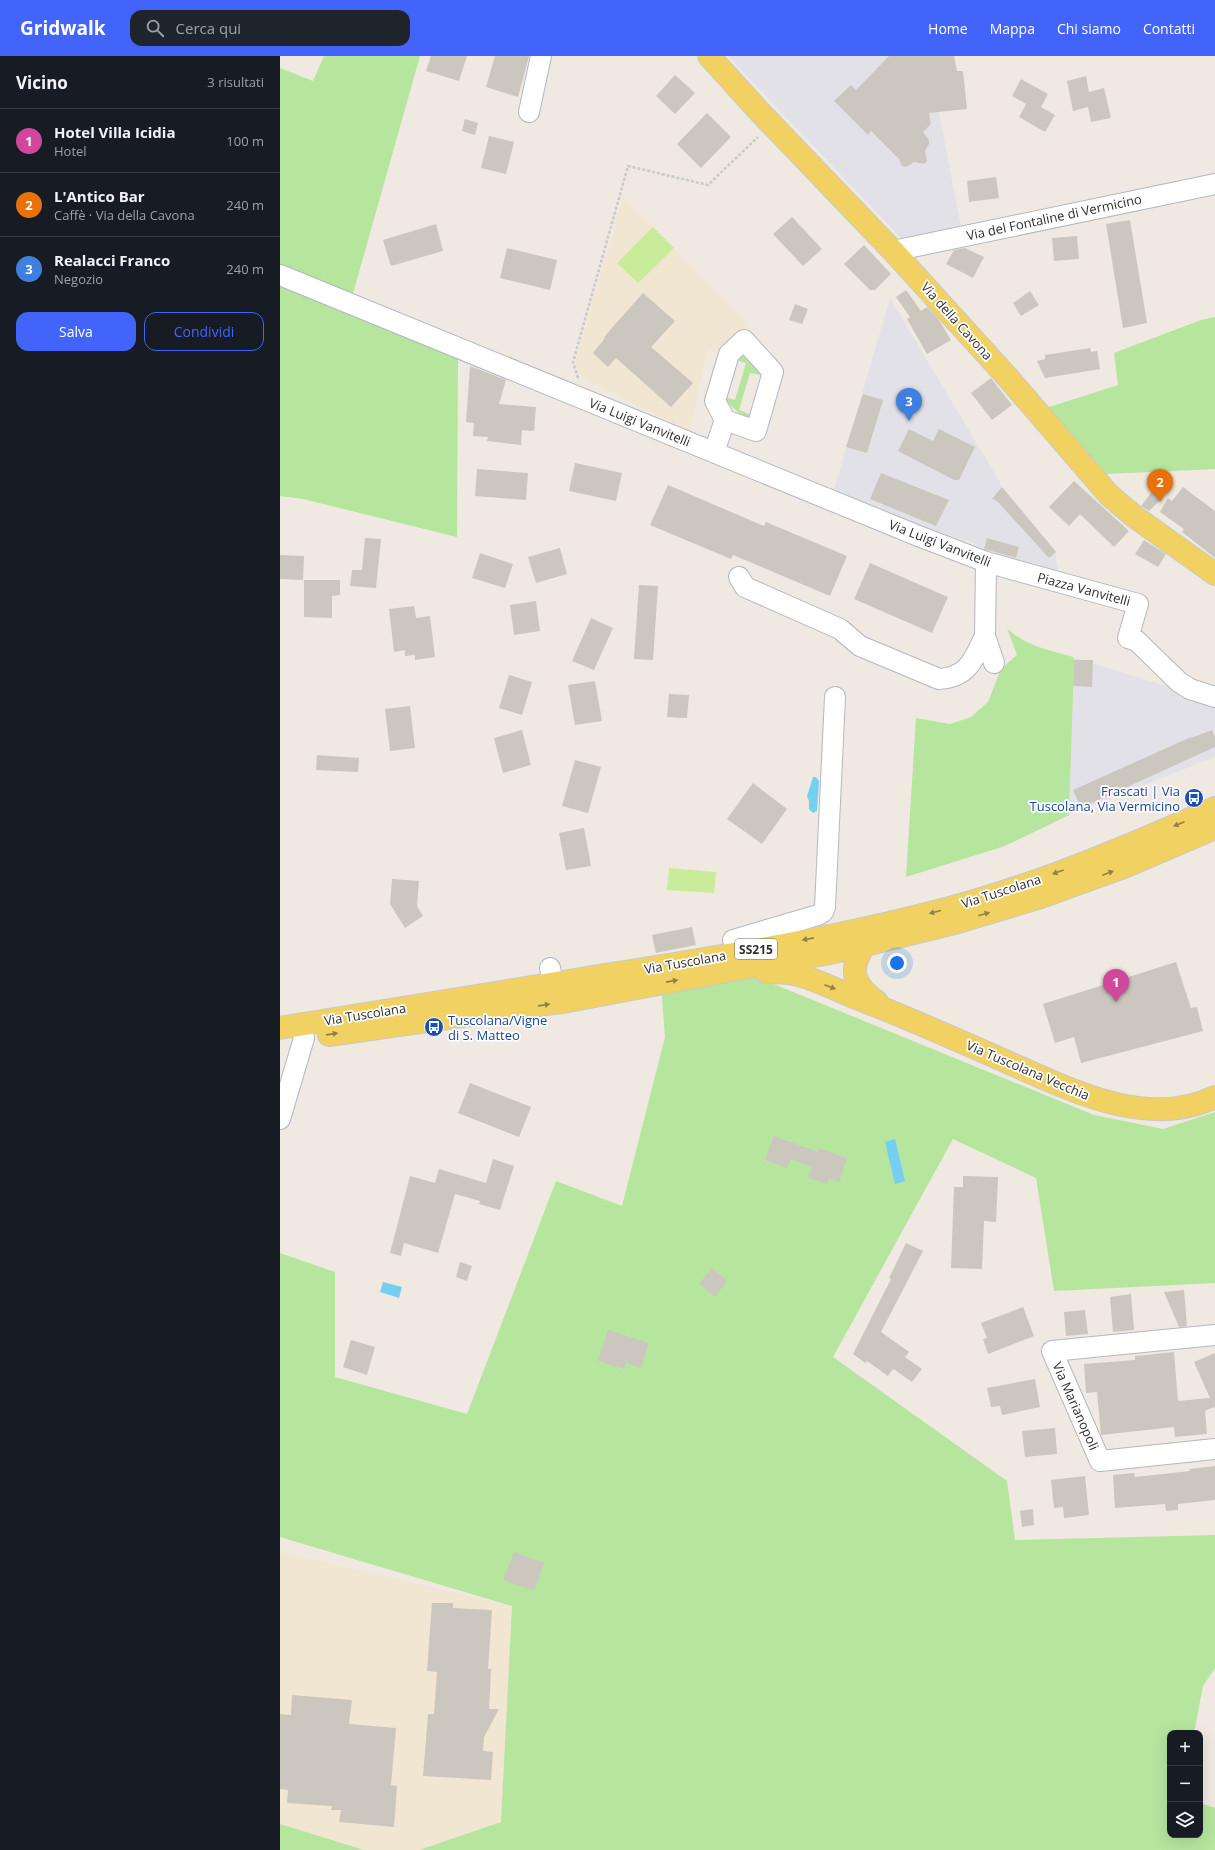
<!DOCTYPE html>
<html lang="it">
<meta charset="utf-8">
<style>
:root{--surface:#171b24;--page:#20242c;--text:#f1f3f6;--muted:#9ea1a6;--line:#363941;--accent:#4264fb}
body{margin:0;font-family:"Open Sans",sans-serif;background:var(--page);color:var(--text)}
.controls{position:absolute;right:12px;bottom:12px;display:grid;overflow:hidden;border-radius:8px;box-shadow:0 4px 16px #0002}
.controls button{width:36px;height:36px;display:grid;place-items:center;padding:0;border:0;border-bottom:1px solid var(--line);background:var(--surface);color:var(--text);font:20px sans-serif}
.you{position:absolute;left:617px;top:907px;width:14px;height:14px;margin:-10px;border:3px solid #fff;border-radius:50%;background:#1a73e8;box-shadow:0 0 0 6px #1a73e833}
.badge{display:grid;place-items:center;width:26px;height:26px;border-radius:50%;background:var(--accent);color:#fff;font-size:13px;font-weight:700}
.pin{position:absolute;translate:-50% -33px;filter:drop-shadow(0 1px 2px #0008)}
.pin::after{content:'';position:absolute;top:21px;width:14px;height:12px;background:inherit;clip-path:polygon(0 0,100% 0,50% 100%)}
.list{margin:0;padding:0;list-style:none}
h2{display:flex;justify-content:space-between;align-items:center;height:52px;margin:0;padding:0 16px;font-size:17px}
h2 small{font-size:13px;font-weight:400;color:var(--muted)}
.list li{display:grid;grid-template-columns:26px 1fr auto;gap:12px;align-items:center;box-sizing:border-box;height:64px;padding:0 16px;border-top:1px solid var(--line)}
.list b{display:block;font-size:15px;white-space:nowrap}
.list p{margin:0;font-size:13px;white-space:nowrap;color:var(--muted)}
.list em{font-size:13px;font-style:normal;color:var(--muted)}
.actions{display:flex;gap:8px;padding:12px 16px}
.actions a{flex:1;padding:9px 0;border:1px solid var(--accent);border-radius:12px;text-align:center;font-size:14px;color:var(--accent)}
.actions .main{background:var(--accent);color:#fff}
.icon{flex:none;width:22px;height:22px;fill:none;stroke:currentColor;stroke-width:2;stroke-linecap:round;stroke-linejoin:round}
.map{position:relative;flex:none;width:935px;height:1794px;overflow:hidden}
header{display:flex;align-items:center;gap:24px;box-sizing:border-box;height:56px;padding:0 20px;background:var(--accent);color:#fff}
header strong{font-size:19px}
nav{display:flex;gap:22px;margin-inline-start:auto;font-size:14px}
.search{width:280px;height:36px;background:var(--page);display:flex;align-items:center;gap:10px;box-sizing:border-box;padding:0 14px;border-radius:12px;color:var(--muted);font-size:15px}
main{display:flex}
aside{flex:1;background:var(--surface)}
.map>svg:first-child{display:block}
.industrial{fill:#e3e1e8}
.education{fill:#f0e6d1}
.green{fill:#b6e59e}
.pitch{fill:#c9ec9a}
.water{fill:#75cff0}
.building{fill:#cbc7bf}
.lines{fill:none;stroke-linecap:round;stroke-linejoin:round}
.minor-casing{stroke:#b4b7c1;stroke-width:22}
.major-casing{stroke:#c9c9c9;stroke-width:24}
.path{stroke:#c9c9c9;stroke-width:2.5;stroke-dasharray:3 2;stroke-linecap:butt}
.minor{stroke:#fff;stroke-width:20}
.major{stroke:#f2d163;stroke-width:22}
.oneway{fill:#908048}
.labels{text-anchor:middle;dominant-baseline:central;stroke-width:3.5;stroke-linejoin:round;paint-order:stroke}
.shield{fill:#fff;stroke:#6d6d6d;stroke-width:1}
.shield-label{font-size:12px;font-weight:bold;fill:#2e2e2e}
.street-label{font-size:13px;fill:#2e2e2e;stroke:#fff}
.transit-label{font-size:13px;fill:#164399;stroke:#fff;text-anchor:end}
</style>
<header>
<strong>Gridwalk</strong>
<div class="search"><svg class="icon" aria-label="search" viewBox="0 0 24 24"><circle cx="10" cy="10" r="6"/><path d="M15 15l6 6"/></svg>Cerca qui</div>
<nav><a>Home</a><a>Mappa</a><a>Chi siamo</a><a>Contatti</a></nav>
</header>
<main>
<aside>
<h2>Vicino<small>3 risultati</small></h2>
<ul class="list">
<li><span class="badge" style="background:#d1479c">1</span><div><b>Hotel Villa Icidia</b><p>Hotel</p></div><em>100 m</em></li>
<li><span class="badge" style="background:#e8710a">2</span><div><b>L'Antico Bar</b><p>Caffè · Via della Cavona</p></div><em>240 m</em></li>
<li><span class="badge" style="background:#3f7fe0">3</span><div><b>Realacci Franco</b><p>Negozio</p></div><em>240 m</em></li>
</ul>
<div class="actions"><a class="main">Salva</a><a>Condividi</a></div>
</aside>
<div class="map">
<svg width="935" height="1794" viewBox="0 0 935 1794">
<rect width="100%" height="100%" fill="#efe9e1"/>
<!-- industrial -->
<path class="industrial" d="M 448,0 L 648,0 L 681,171 L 621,182 Z
M 610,242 L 724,433 L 775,494 L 779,518 L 701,499 L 696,489 L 686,484 L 681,489 L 553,437 Z
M 793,601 L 895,633 L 935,649 L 935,701 L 789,759 Z"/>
<!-- education -->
<path class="education" d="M 343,141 L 469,268 L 442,297 L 428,293 L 409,375 L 303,322 L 295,306 Z
M 0,1496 L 232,1550 L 221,1766 L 139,1794 L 84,1794 L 0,1768 Z"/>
<!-- green -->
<path class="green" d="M 44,0 L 140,0 L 70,248 L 178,292 L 177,481 L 23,443 L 0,440 L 0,12 L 33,25 Z
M 935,261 L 935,413 L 826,418 L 766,352 L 838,329 L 834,297 L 921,264 Z
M 460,296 L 481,317 L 481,319 L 470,317 L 459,354 L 469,358 L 469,361 L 466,364 L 444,343 L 445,341 L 455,344 L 466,307 L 456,304 Z
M 727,572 C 745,590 769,594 793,601 L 794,604 L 789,759 L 725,790 L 626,821 L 636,662 L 670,668 L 691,661 L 708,646 L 721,613 L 737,599 Z
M 457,913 L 814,1059 L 883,1073 L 935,1056 L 935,1227 L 774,1235 L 756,1122 L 673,1083 L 553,1301 L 727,1425 L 735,1484 L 935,1479 L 935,1612 L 923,1630 L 914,1677 L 890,1677 L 890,1779 L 920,1779 L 920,1747 L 935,1752 L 935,1794 L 139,1794 L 221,1766 L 232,1550 L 0,1481 L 0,1197 L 55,1216 L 55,1321 L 187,1358 L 276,1125 L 342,1150 L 385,981 L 381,928 Z
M 0,1768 L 84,1794 L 0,1794 Z"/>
<!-- pitch -->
<path class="pitch" d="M 373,171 L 394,192 L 358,227 L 337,207 Z
M 389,812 L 436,816 L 434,837 L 387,834 Z"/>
<!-- water -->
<path class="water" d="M 533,721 L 536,721 L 539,725 L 537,755 L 533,757 L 529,753 L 529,745 L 527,740 Z
M 615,1083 L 625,1125 L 615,1128 L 605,1086 Z
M 103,1226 L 122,1231 L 119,1242 L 100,1236 Z"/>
<!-- building -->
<path class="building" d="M 151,0 L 187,0 L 179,25 L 146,15 Z
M 215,0 L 249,0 L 238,41 L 206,31 Z
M 609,0 L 674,0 L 677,15 L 683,15 L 687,53 L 649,57 L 651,68 L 643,76 L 649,84 L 649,88 L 645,95 L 647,105 L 644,108 L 634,106 L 626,111 L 622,110 L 619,103 L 591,75 L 588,79 L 554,45 L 571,29 L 576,34 Z
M 395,19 L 415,37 L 395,58 L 376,40 Z
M 806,20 L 809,36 L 824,32 L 831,62 L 811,66 L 808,51 L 793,55 L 787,25 Z
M 741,23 L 768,38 L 761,51 L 775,59 L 765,76 L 739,61 L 746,48 L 732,40 Z
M 427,57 L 451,81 L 421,112 L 397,88 Z
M 185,63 L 198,67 L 195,79 L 182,75 Z
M 209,80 L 234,86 L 226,118 L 201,112 Z
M 716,121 L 719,142 L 689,146 L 687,125 Z
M 512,161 L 542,193 L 523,210 L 493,178 Z
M 850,164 L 867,267 L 843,272 L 826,168 Z
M 156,168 L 163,195 L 111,210 L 103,184 Z
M 797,180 L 799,203 L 774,205 L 772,182 Z
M 584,189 L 611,218 L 595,234 L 590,234 L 564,208 Z
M 227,192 L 277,204 L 270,234 L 220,222 Z
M 685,192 L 704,201 L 693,222 L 666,208 L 674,194 Z
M 626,234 L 641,255 L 647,251 L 659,264 L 671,284 L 647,298 L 627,263 L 630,261 L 616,241 Z
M 750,235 L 759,249 L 741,260 L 733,247 Z
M 363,237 L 395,265 L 371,291 L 413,327 L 391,351 L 336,302 L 328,311 L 313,297 L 325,282 L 324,281 Z
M 515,248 L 528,253 L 522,268 L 509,264 Z
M 810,292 L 811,296 L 817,295 L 820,313 L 765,322 L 757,305 L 765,303 L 765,299 Z
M 190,310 L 226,324 L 219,348 L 256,351 L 254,375 L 242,374 L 241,389 L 207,385 L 208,381 L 193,380 L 194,367 L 186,366 Z
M 711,322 L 732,349 L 712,364 L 691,337 Z
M 583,338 L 603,344 L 587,397 L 566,391 Z
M 629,373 L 653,385 L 659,373 L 695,391 L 679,424 L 674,424 L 618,395 Z
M 295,407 L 342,417 L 336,445 L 289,435 Z
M 197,413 L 248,417 L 246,444 L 195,440 Z
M 601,417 L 669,444 L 656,470 L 590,443 Z
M 794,425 L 849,475 L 834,491 L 800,458 L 789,470 L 769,451 Z
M 388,429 L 484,470 L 486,466 L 567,500 L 550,540 L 453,499 L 451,503 L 370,469 Z
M 722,431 L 776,496 L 769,502 L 717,445 L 712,443 Z
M 903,431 L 935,455 L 935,502 L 902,476 L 904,473 L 880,456 L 888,442 L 892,445 Z
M 875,432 L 885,439 L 869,455 L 861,450 Z
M 85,482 L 101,483 L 96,532 L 70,530 L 72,514 L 82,514 Z
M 707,482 L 739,491 L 736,502 L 704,493 Z
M 864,484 L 886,498 L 878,511 L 855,498 Z
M 280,492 L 287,518 L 256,527 L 248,501 Z
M 200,497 L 233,508 L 225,532 L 192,522 Z
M 0,499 L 24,500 L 23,524 L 0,523 Z
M 590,507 L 668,541 L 652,577 L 574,543 Z
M 24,524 L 60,524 L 60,539 L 52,540 L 52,562 L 24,561 Z
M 359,529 L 378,530 L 373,604 L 354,603 Z
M 256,545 L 260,575 L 234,579 L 230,549 Z
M 134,550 L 136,562 L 150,560 L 155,601 L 135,604 L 135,599 L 125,600 L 125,594 L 114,596 L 109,553 Z
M 311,562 L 333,572 L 314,614 L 292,605 Z
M 794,604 L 813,604 L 812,631 L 793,630 Z
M 229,619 L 252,626 L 242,659 L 219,652 Z
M 315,625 L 322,665 L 295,669 L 288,629 Z
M 389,638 L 409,639 L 407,662 L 387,661 Z
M 130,650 L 135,692 L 110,695 L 105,653 Z
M 242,674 L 251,709 L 223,717 L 214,682 Z
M 932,674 L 935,681 L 935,691 L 801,752 L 793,734 L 911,681 L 911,682 Z
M 37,699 L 79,702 L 78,716 L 36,714 Z
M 295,704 L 321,711 L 308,757 L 282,750 Z
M 473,727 L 507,753 L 482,788 L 447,763 Z
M 304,772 L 311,810 L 286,814 L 279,777 Z
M 112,823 L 139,825 L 137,850 L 143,860 L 125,872 L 110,848 Z
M 412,871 L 416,889 L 376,897 L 372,879 Z
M 896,906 L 911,952 L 917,951 L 923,975 L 801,1007 L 794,981 L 775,987 L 763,948 Z
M 190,1027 L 251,1051 L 239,1081 L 178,1057 Z
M 494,1080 L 538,1096 L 539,1092 L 567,1102 L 559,1126 L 549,1122 L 547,1128 L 528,1122 L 532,1111 L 511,1103 L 507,1112 L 485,1104 Z
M 213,1103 L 234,1110 L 220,1154 L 199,1148 L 200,1145 L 175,1138 L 158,1197 L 124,1187 L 121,1200 L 110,1197 L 130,1120 L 155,1127 L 159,1113 L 206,1127 Z
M 683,1120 L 718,1121 L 716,1166 L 704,1165 L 702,1213 L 671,1212 L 674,1131 L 683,1131 Z
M 626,1187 L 643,1195 L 601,1276 L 629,1296 L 625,1301 L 642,1313 L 632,1326 L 615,1314 L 613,1313 L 608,1320 L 587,1305 L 585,1307 L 573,1298 L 611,1223 L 609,1222 Z
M 180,1206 L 192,1210 L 187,1225 L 176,1221 Z
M 432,1212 L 447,1225 L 435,1241 L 419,1228 Z
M 904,1234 L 907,1270 L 899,1271 L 884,1236 Z
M 851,1238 L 854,1274 L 833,1276 L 830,1241 Z
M 743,1251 L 754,1280 L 708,1298 L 703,1283 L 707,1282 L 701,1267 Z
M 805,1254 L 808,1278 L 786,1280 L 784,1256 Z
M 328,1274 L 369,1287 L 361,1312 L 346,1307 L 344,1313 L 318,1305 Z
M 71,1284 L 95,1291 L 87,1319 L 63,1311 Z
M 894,1296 L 898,1345 L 930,1342 L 914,1306 L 935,1297 L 935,1353 L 934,1351 L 925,1355 L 927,1378 L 895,1381 L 894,1371 L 821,1379 L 817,1336 L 806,1337 L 804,1308 L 855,1304 L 855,1300 Z
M 755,1323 L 760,1351 L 722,1359 L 720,1350 L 711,1351 L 707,1332 Z
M 775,1372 L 777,1398 L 745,1401 L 742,1375 Z
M 935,1410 L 935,1444 L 898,1448 L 898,1454 L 886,1455 L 885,1448 L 835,1452 L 833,1419 L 854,1417 L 855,1421 L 910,1415 L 909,1413 Z
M 805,1420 L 809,1459 L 784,1462 L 783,1451 L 774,1452 L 771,1424 Z
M 753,1453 L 754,1469 L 742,1471 L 740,1455 Z
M 234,1496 L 264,1507 L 254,1535 L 223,1524 Z
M 152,1547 L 173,1547 L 173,1552 L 212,1554 L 208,1613 L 211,1613 L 209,1653 L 219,1653 L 204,1681 L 203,1695 L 213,1696 L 211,1724 L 143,1720 L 148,1658 L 154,1658 L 157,1616 L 147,1615 Z
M 12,1639 L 72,1644 L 69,1668 L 116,1672 L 111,1729 L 117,1730 L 114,1771 L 59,1766 L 61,1754 L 51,1754 L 52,1750 L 7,1747 L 8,1734 L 0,1733 L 0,1658 L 11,1659 Z"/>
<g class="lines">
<!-- minor casing -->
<g class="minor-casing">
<path id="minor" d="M 249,56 L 261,0
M 613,195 L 935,128
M 0,219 L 636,479 L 706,506 L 858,548 L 848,582 L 857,585 L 862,590 L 899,626 L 910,633 L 935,641
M 434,396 L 445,364 L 435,345 L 449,298 L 464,284 L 493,316 L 476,375 L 445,364
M 706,506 L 705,580 L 714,607
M 459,521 L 465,531 L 560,573 L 580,590 L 659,623 C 689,621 693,604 705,580
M 453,884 L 538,859 L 543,856 L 545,851 L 555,641
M 270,912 L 273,927
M 0,1063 L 24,982
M 935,1279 L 772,1295 L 820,1405 L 935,1393"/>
</g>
<!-- major casing -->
<g class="major-casing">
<path id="major" d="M 429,0 L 477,53 L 613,195 L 730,324 L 829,439 L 855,461 L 935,518
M 585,889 C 567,914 574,929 597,946
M 486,916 C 495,916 505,916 514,918 C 531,921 559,935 576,942 C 627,961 677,984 727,1006 C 789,1033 867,1074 935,1041
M 0,972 C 100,956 201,939 301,923 C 432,902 564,882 691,846 C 774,822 856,787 935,752
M 49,979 L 288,945 L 457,913 L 545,898 L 585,889 L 678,866 L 761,841 L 844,811 L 935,772"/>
</g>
<!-- path -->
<path class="path" d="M 298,322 L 293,306 L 348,110 L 428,129 L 478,81"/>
<!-- minor -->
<use href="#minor" class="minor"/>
<!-- major -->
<use href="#major" class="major"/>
</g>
<!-- one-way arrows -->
<defs><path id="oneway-solid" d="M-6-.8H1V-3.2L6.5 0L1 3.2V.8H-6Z"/></defs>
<g class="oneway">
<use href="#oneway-solid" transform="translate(899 768) rotate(157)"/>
<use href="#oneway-solid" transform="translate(778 816) rotate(160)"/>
<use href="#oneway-solid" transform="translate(828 817) rotate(-21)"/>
<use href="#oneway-solid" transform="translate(655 856) rotate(165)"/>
<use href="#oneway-solid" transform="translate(704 858) rotate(-16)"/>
<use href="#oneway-solid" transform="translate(528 883) rotate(169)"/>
<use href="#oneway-solid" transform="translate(392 925) rotate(-11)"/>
<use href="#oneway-solid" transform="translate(550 931) rotate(21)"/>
<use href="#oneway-solid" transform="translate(264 949) rotate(-8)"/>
<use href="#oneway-solid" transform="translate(52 978) rotate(-8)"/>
</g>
<!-- icons -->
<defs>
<g id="bus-disc" transform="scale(1)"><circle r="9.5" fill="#1a4fb4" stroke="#fff"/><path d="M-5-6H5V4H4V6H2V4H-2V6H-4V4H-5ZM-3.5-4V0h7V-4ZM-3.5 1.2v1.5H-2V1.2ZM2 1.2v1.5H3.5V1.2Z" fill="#fff"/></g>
</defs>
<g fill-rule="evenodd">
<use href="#bus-disc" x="914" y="742"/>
<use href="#bus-disc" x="154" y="971"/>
</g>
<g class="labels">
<!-- shield labels -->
<rect class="shield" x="455" y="883" width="42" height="20" rx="3"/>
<g class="shield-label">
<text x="476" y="893">SS215</text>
</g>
<!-- street labels -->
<g class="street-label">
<text transform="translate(774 161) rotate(-12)">Via del Fontaline di Vermicino</text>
<text transform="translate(677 265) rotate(48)">Via della Cavona</text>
<text transform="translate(360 366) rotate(22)">Via Luigi Vanvitelli</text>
<text transform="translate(660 487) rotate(21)">Via Luigi Vanvitelli</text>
<text transform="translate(804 533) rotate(15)">Piazza Vanvitelli</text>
<text transform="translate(721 835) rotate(-18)">Via Tuscolana</text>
<text transform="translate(405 906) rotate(-10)">Via Tuscolana</text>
<text transform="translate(85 958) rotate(-9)">Via Tuscolana</text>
<text transform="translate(748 1014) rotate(23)">Via Tuscolana Vecchia</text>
<text transform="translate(796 1350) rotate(66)">Via Marianopoli</text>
</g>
<!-- transit labels -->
<g class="transit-label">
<text x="900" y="735">Frascati | Via<tspan x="900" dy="15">Tuscolana, Via Vermicino</tspan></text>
<text x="168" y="964" text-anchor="start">Tuscolana/Vigne<tspan x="168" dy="15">di S. Matteo</tspan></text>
</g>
</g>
</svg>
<div class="controls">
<button>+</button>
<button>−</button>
<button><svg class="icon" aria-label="layers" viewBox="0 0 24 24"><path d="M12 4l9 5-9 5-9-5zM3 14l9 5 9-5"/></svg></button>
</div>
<div class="you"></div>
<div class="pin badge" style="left:836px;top:946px;background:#d1479c">1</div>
<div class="pin badge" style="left:880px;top:446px;background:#e8710a">2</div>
<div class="pin badge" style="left:629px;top:365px;background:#3f7fe0">3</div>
</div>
</main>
